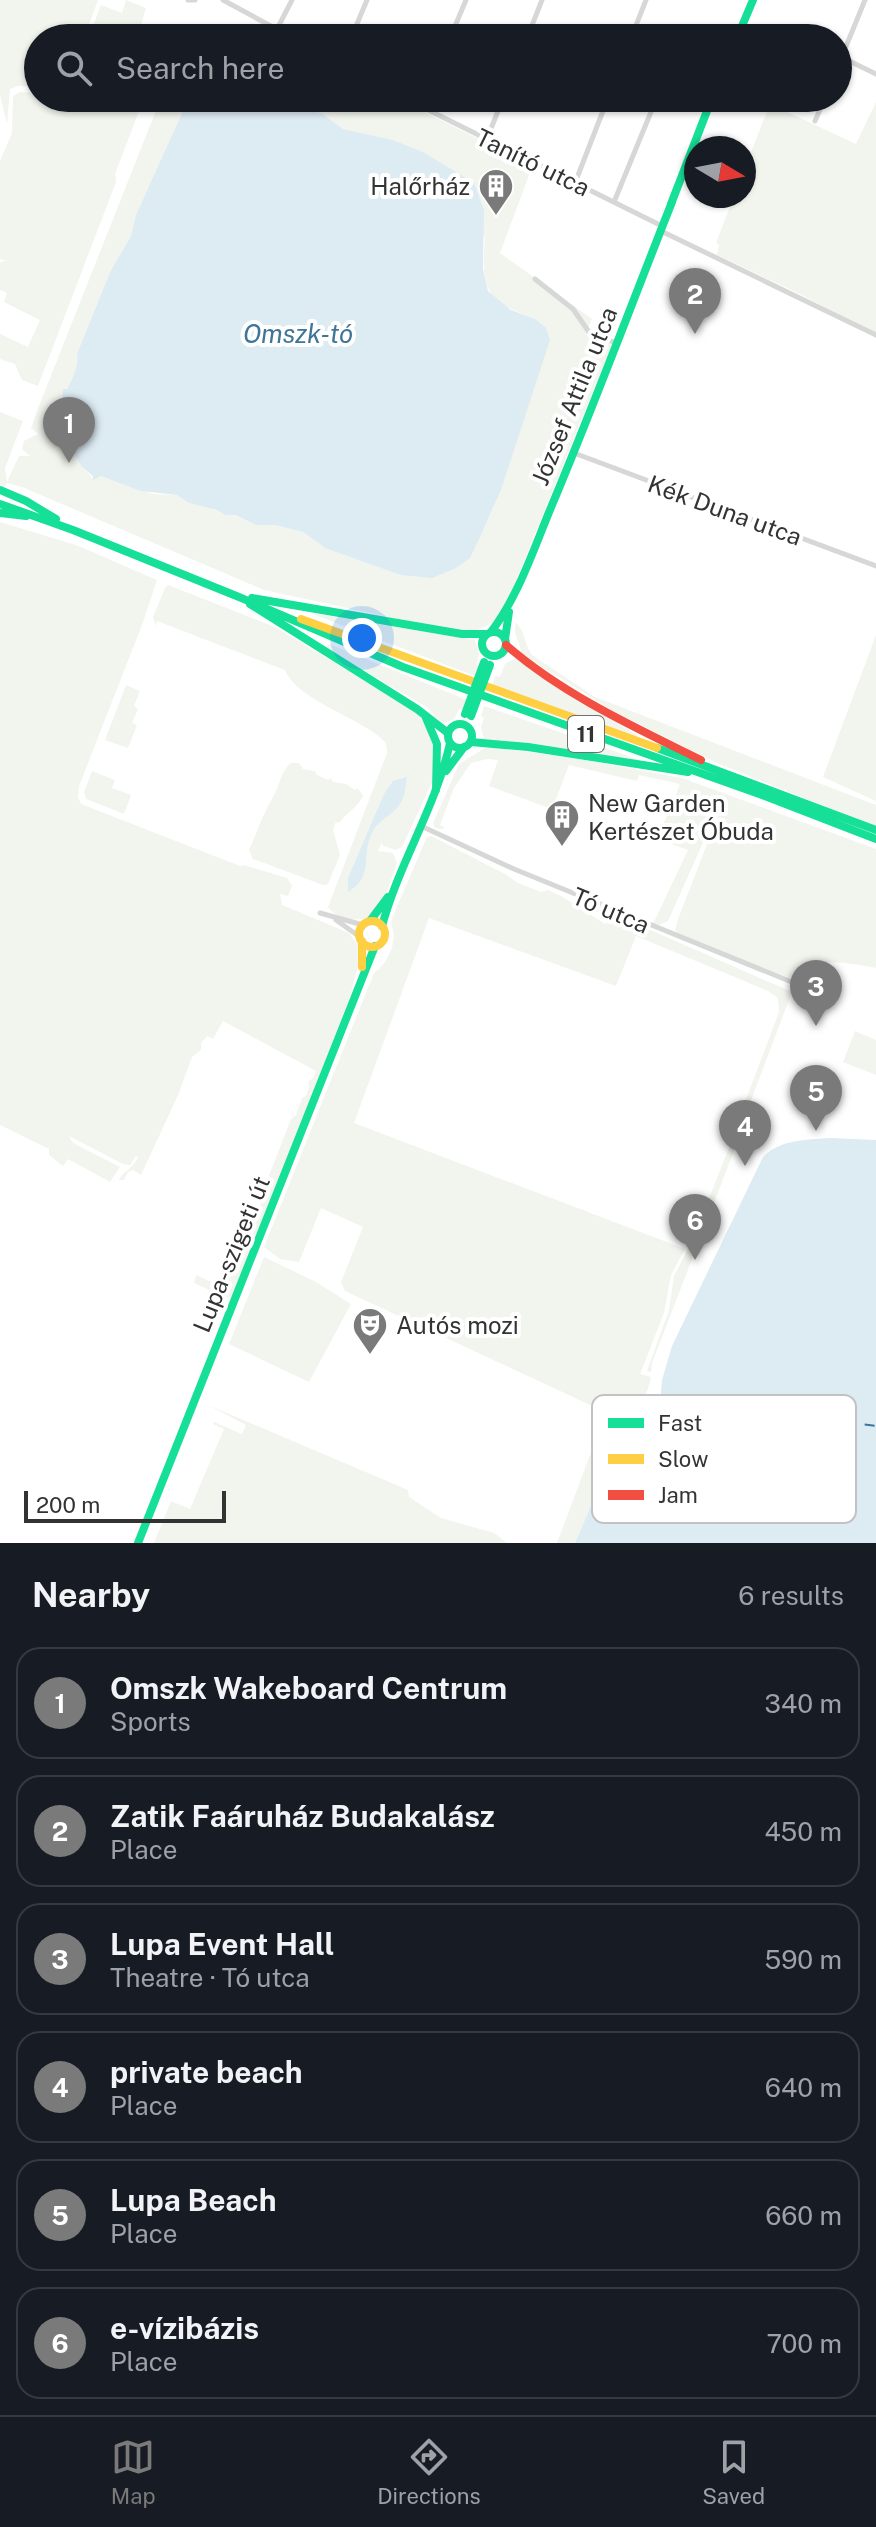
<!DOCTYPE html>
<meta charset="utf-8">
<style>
:root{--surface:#171b24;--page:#20242c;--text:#f1f3f6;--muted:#9ea1a6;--line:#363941;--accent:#7a7a7a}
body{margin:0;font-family:"Public Sans",sans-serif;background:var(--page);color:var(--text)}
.compass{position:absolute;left:684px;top:136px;width:72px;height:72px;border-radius:50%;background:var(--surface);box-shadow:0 2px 6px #0004;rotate:100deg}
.scale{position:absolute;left:24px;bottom:20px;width:202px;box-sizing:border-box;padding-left:8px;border:4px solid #333;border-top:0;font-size:22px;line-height:28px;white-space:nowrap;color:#333;-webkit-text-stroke:6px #fff;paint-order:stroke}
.you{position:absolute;left:362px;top:638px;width:28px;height:28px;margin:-20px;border:6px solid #fff;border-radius:50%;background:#1a73e8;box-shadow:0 0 0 12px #1a73e833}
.badge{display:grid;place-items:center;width:52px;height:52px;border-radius:50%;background:var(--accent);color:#fff;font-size:26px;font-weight:700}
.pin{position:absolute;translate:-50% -66px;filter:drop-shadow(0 2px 4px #0008)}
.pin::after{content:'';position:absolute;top:42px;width:28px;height:24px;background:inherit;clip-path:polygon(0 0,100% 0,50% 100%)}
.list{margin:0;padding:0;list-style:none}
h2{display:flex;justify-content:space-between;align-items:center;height:104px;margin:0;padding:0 32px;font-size:34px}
h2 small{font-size:26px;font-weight:400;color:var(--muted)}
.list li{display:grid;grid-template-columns:52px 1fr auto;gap:24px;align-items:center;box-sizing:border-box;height:112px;margin:0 16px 16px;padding:0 16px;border:2px solid var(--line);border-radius:24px}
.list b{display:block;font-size:30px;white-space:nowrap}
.list p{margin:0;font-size:26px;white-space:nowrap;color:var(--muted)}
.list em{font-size:26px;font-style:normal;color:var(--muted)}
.icon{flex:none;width:44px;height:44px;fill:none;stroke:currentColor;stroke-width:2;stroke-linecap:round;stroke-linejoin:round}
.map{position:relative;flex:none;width:876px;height:1543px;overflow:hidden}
.search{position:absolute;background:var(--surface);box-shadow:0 2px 6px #0004;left:24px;right:24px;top:24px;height:88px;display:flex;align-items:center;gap:20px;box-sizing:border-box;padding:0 28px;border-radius:44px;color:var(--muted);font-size:30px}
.sheet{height:872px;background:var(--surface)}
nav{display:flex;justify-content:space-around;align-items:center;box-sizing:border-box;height:112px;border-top:2px solid var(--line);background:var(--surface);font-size:22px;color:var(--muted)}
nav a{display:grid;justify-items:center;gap:4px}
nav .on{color:var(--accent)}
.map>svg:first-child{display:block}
.green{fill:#f1f5ed}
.water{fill:#ddebf3}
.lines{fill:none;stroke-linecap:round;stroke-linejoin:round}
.ferry{stroke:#3f7597;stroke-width:2;stroke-dasharray:10 8;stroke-linecap:butt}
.street{stroke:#d7d7d7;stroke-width:5}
.fast{stroke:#16e098;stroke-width:8}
.slow{stroke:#ffcf43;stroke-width:8}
.jam{stroke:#f24e42;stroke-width:8}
.fast-bridge{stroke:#16e098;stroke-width:8}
.labels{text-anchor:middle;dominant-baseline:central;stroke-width:8;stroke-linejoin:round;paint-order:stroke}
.shield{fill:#fff;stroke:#707070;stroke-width:2}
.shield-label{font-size:22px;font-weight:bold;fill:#333}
.street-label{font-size:24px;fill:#333;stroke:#fff}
.poi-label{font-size:24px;fill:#333;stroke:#fff;text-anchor:start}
.water-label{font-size:26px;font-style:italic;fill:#3f7597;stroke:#fff}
.key{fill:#fff;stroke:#c2c2c2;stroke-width:2}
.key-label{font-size:22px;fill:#333}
</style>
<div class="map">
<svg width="876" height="1543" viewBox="0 0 876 1543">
<rect width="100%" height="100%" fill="#fff"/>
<!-- green -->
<path class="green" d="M 0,0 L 98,0 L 84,38 L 38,38 L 38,86 L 18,86 L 10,89 L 7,124 L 0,95 Z
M 126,0 L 146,8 L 137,38 L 125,38 L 93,26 L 101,5 L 122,13 Z
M 20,92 L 38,93 L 38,98 L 144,98 L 115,174 L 116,182 L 38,386 L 22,380 L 15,364 L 0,359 L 0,334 L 28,347 L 40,320 L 4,302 L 7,293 L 0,290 L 0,262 L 6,261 L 0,259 L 0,161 L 12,133 L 13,96 Z
M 161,98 L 190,98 L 136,215 L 131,236 L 111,270 L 77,352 C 79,364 73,379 67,389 L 63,389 L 60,428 L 82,467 L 94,479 L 101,476 L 153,494 L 177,495 L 189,503 L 217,510 L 225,515 L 234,515 L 256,525 L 275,525 L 303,532 L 325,548 L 490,516 L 506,475 L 535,319 C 485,301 481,289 485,238 L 423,152 L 393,140 L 343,129 L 323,114 L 279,98 L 396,98 L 527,163 L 531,170 L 500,253 L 592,319 L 588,328 L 614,340 L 505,607 L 496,622 L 472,632 L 440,628 L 264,590 L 22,487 L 7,483 L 4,488 L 0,487 L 0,412 L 23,421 L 5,468 L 7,482 L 19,456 L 30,456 L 22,449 L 24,441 L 38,434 L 31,428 L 37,411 Z
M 876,102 L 876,335 L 800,294 L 717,255 L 719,244 L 716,243 L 734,196 L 744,196 L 744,170 L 770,104 L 856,144 Z
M 0,522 L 76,545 L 157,580 L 142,625 L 79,786 L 78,797 L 81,804 L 240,866 L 244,865 L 287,878 L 292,886 L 288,896 L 280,894 L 282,905 L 349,933 L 362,951 L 350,996 L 239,1284 L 232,1296 L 227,1298 L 194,1283 L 196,1275 L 211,1282 L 230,1273 L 248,1243 L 247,1232 L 260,1208 L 261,1196 L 291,1119 L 296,1115 L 302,1098 L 306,1096 L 309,1087 L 308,1082 L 314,1077 L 316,1071 L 223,1021 L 213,1039 L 207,1036 L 201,1043 L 201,1050 L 192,1057 L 179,1093 L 141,1175 L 133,1170 L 128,1172 L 124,1180 L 119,1180 C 124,1170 134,1168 138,1157 L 136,1156 L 130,1165 L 123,1164 L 69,1136 L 73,1143 L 120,1167 L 110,1182 L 68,1159 L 63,1166 L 49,1155 L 49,1149 L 0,1125 Z
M 168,585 L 275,627 L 419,714 L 427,724 L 434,741 L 436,769 L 433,780 L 402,847 L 396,850 L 383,846 L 382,842 L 378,851 L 393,853 L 397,863 L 385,897 L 370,917 C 357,922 337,920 328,907 L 387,753 L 386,743 C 362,717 298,702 285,670 L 157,621 L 156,626 L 153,617 L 165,588 Z
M 310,613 L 475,640 L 479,654 L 476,665 L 479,666 L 475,676 Z
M 516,623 C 524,628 525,646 532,655 L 595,697 L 876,805 L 876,827 L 717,763 L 615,712 L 521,654 C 521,642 512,635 516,623 Z
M 876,635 L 876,801 L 823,777 Z
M 329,644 L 467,700 L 463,710 L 459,709 L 454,719 L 443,724 L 428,708 L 326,648 Z
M 516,658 L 540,676 L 637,735 L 636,737 L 491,688 L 495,676 L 500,677 L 505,664 Z
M 126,685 L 140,691 L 134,706 L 138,709 L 132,723 L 137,725 L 128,748 L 105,740 Z
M 484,706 L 637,759 L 638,761 L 485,743 L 481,727 L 484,718 L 481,716 Z
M 492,747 L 574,758 L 682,778 L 876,849 L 876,968 C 853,964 828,958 805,967 C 800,969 795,975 790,978 L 678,935 L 675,930 L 678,919 L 723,803 L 719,801 L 706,836 L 668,921 L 659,925 L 653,924 L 688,850 L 657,839 L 680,785 L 676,783 L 639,775 L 637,781 L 569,765 L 552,809 L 489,786 L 498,760 L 487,759 L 471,763 L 454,788 L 440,825 L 444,827 L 443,829 L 435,828 L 433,823 L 459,764 L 485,748 Z
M 291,763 L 299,763 L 303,769 L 315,771 L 317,775 L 328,780 L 331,778 L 333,782 L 346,784 L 355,790 L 357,789 L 355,785 L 363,795 C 358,808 348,811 340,822 L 335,823 L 333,830 L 340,855 L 328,884 L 323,885 L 253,859 L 249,850 C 257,832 263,814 273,797 C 280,786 280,772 291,763 Z
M 92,771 L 115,780 L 112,788 L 131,795 L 124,814 L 86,799 L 84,792 Z
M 431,836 L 507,875 L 518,883 L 541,892 L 548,890 L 561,896 L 605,924 L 610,922 L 593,909 L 600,908 L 792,992 L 747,1111 L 749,1112 L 652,1363 L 651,1372 L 647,1371 L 669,1310 L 674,1276 L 691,1243 L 739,1123 L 737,1123 L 779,1012 L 778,998 L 768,991 L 636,936 L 616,986 L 429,918 L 354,1123 L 685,1249 L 671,1275 L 664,1313 L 640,1374 L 651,1377 C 647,1398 636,1414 621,1428 L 620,1443 L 606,1457 L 593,1501 L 575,1543 L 557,1543 L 590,1455 L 603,1411 L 345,1291 L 341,1282 L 363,1227 L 321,1208 L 299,1262 L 280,1259 L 264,1247 L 374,973 C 388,964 399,939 391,924 L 393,916 L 427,837 Z
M 855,1031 L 876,1040 L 876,1075 L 843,1062 Z
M 264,1257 L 316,1282 L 351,1304 L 309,1382 L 229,1344 Z
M 208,1405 L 408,1490 L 409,1497 L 441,1518 L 494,1533 L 507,1543 L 154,1543 L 171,1501 L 190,1509 L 224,1429 L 213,1424 L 214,1422 L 242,1434 L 246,1425 Z"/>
<!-- water -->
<path class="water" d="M 189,98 L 279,98 L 323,114 L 343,129 L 393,140 L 423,152 L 474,183 L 484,210 L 483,269 L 488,291 L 511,310 L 535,319 L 546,328 L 550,340 L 501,490 L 479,539 L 470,558 L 456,568 L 432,578 L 401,575 L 325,548 L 303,532 L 275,525 L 256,525 L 235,515 L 225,515 L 217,510 L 189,503 L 177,495 L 141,491 L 101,476 L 93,480 L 93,476 L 82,467 L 59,428 L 63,389 L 67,389 C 73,379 79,364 77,353 L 111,270 L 131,236 L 136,215 Z
M 407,777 C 405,786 406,794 401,802 C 394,816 378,818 371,835 C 361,859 374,876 348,892 L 348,878 L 384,794 L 393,781 Z
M 830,1138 L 876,1140 L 876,1543 L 575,1543 L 593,1501 L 606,1457 L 644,1424 L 660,1405 L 662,1380 L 672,1346 L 763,1157 C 781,1139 806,1140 830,1138 Z"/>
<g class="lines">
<!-- ferry -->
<path class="ferry" d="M 649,1422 C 726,1417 800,1416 876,1426"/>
<!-- street -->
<path class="street" d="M 188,0 L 195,0
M 223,0 L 293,38
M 277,29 L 292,0
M 351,38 L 367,0
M 450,38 L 466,0
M 527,38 L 542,0
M 631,38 L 646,0
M 841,57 L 876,74
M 838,66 L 865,0
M 404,98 L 662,226
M 422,107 L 426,98
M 815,121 L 825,98
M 487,139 L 503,98
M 575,183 L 608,98
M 614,202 L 651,112
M 661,231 L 876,335
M 535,279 L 573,309 L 589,332 L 616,343
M 574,453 L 876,566
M 421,826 L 514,869 L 804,987
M 320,913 L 363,925
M 336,920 L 360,937"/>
<!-- fast -->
<path class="fast" d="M 737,38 L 753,0
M 671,204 L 712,98
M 0,490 L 26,501 L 56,519
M 0,504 L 73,530 L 239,597 L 403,667 L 762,795 L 876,839
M 0,513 L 26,516
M 252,598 L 462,634 L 487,634
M 250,604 L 417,709 L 448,733
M 491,632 C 519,595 534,548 552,505 C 594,405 632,303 672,202
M482 644a12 12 0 1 1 24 0a12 12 0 1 1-24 0Z
M 505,639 L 509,612
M 426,718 L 437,744 L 436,790
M448 736a12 12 0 1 1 24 0a12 12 0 1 1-24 0Z
M 471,742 L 528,747 L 688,772
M 657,748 L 876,830
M 446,771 L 464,747
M 370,921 L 388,897
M 382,926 C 399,863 436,807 450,743
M 138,1543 L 375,946"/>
<!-- slow -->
<path class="slow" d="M 301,619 L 657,748
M359 934a13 13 0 1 1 26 0a13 13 0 1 1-26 0Z
M 362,941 L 362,967"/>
<!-- jam -->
<path class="jam" d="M 506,645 C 562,694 634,727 701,760"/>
<!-- fast-bridge -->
<path class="fast-bridge" d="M 465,714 L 484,662
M 471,716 L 490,665"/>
</g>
<!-- icons -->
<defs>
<g id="building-pin" transform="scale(1.8)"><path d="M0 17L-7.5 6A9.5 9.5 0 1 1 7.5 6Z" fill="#7a7a7a" stroke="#fff"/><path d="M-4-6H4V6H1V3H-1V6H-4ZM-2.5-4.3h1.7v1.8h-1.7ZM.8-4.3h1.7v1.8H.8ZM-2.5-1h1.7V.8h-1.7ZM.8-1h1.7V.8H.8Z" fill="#fff"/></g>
<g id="theatre-pin" transform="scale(1.8)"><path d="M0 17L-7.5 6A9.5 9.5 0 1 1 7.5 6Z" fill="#7a7a7a" stroke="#fff"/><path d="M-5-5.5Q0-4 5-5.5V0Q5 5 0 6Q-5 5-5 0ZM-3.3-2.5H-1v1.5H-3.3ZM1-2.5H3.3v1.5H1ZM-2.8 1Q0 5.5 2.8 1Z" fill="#fff"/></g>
</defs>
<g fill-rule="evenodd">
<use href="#building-pin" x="496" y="186"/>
<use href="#building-pin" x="562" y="817"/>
<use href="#theatre-pin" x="370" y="1325"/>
</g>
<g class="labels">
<!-- shield labels -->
<rect class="shield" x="568" y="716" width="36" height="36" rx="6"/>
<g class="shield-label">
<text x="586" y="734">11</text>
</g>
<!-- street labels -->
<g class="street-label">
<text transform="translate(533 162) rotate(26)">Tanító utca</text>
<text transform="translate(574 396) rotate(-68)">József Attila utca</text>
<text transform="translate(725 510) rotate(20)">Kék Duna utca</text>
<text transform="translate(611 910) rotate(23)">Tó utca</text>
<text transform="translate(231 1254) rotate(-68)">Lupa-szigeti út</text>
</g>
<!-- poi labels -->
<g class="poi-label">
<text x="470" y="186" text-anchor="end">Halőrház</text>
<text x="588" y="803">New Garden<tspan x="588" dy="28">Kertészet Óbuda</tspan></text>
<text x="396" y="1325">Autós mozi</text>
</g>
<!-- water labels -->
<g class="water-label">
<text x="298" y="333">Omszk-tó</text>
</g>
</g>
<!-- legend -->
<rect x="592" y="1395" width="264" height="128" rx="12" class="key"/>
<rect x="608" y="1418" width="36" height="10" fill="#16e098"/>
<rect x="608" y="1454" width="36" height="10" fill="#ffcf43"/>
<rect x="608" y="1490" width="36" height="10" fill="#f24e42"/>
<g class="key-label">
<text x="658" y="1431">Fast</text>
<text x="658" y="1467">Slow</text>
<text x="658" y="1503">Jam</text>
</g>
</svg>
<svg class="compass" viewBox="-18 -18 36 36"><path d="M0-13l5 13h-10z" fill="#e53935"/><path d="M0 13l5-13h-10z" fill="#9ea1a6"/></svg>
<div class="scale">200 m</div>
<div class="you"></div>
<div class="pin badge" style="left:69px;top:463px">1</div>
<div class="pin badge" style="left:695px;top:334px">2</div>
<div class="pin badge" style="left:816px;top:1026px">3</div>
<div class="pin badge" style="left:745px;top:1166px">4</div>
<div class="pin badge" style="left:816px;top:1131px">5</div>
<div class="pin badge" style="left:695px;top:1260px">6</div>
<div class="search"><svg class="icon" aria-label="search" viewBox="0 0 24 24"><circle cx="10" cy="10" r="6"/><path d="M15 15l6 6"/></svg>Search here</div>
</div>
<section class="sheet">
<h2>Nearby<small>6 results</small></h2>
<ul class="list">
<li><span class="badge">1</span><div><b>Omszk Wakeboard Centrum</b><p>Sports</p></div><em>340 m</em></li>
<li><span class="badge">2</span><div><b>Zatik Faáruház Budakalász</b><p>Place</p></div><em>450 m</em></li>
<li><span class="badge">3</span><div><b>Lupa Event Hall</b><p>Theatre · Tó utca</p></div><em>590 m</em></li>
<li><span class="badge">4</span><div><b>private beach</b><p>Place</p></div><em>640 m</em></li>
<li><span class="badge">5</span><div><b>Lupa Beach</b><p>Place</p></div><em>660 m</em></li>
<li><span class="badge">6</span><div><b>e-vízibázis</b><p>Place</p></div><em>700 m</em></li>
</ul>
</section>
<nav>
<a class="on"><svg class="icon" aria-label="map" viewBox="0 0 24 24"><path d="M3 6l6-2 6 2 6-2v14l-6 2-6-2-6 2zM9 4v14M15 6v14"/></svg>Map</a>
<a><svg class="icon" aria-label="directions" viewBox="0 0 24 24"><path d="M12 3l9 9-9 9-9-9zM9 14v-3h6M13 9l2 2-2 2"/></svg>Directions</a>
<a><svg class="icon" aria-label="saved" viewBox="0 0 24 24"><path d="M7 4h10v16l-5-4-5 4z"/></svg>Saved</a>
</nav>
